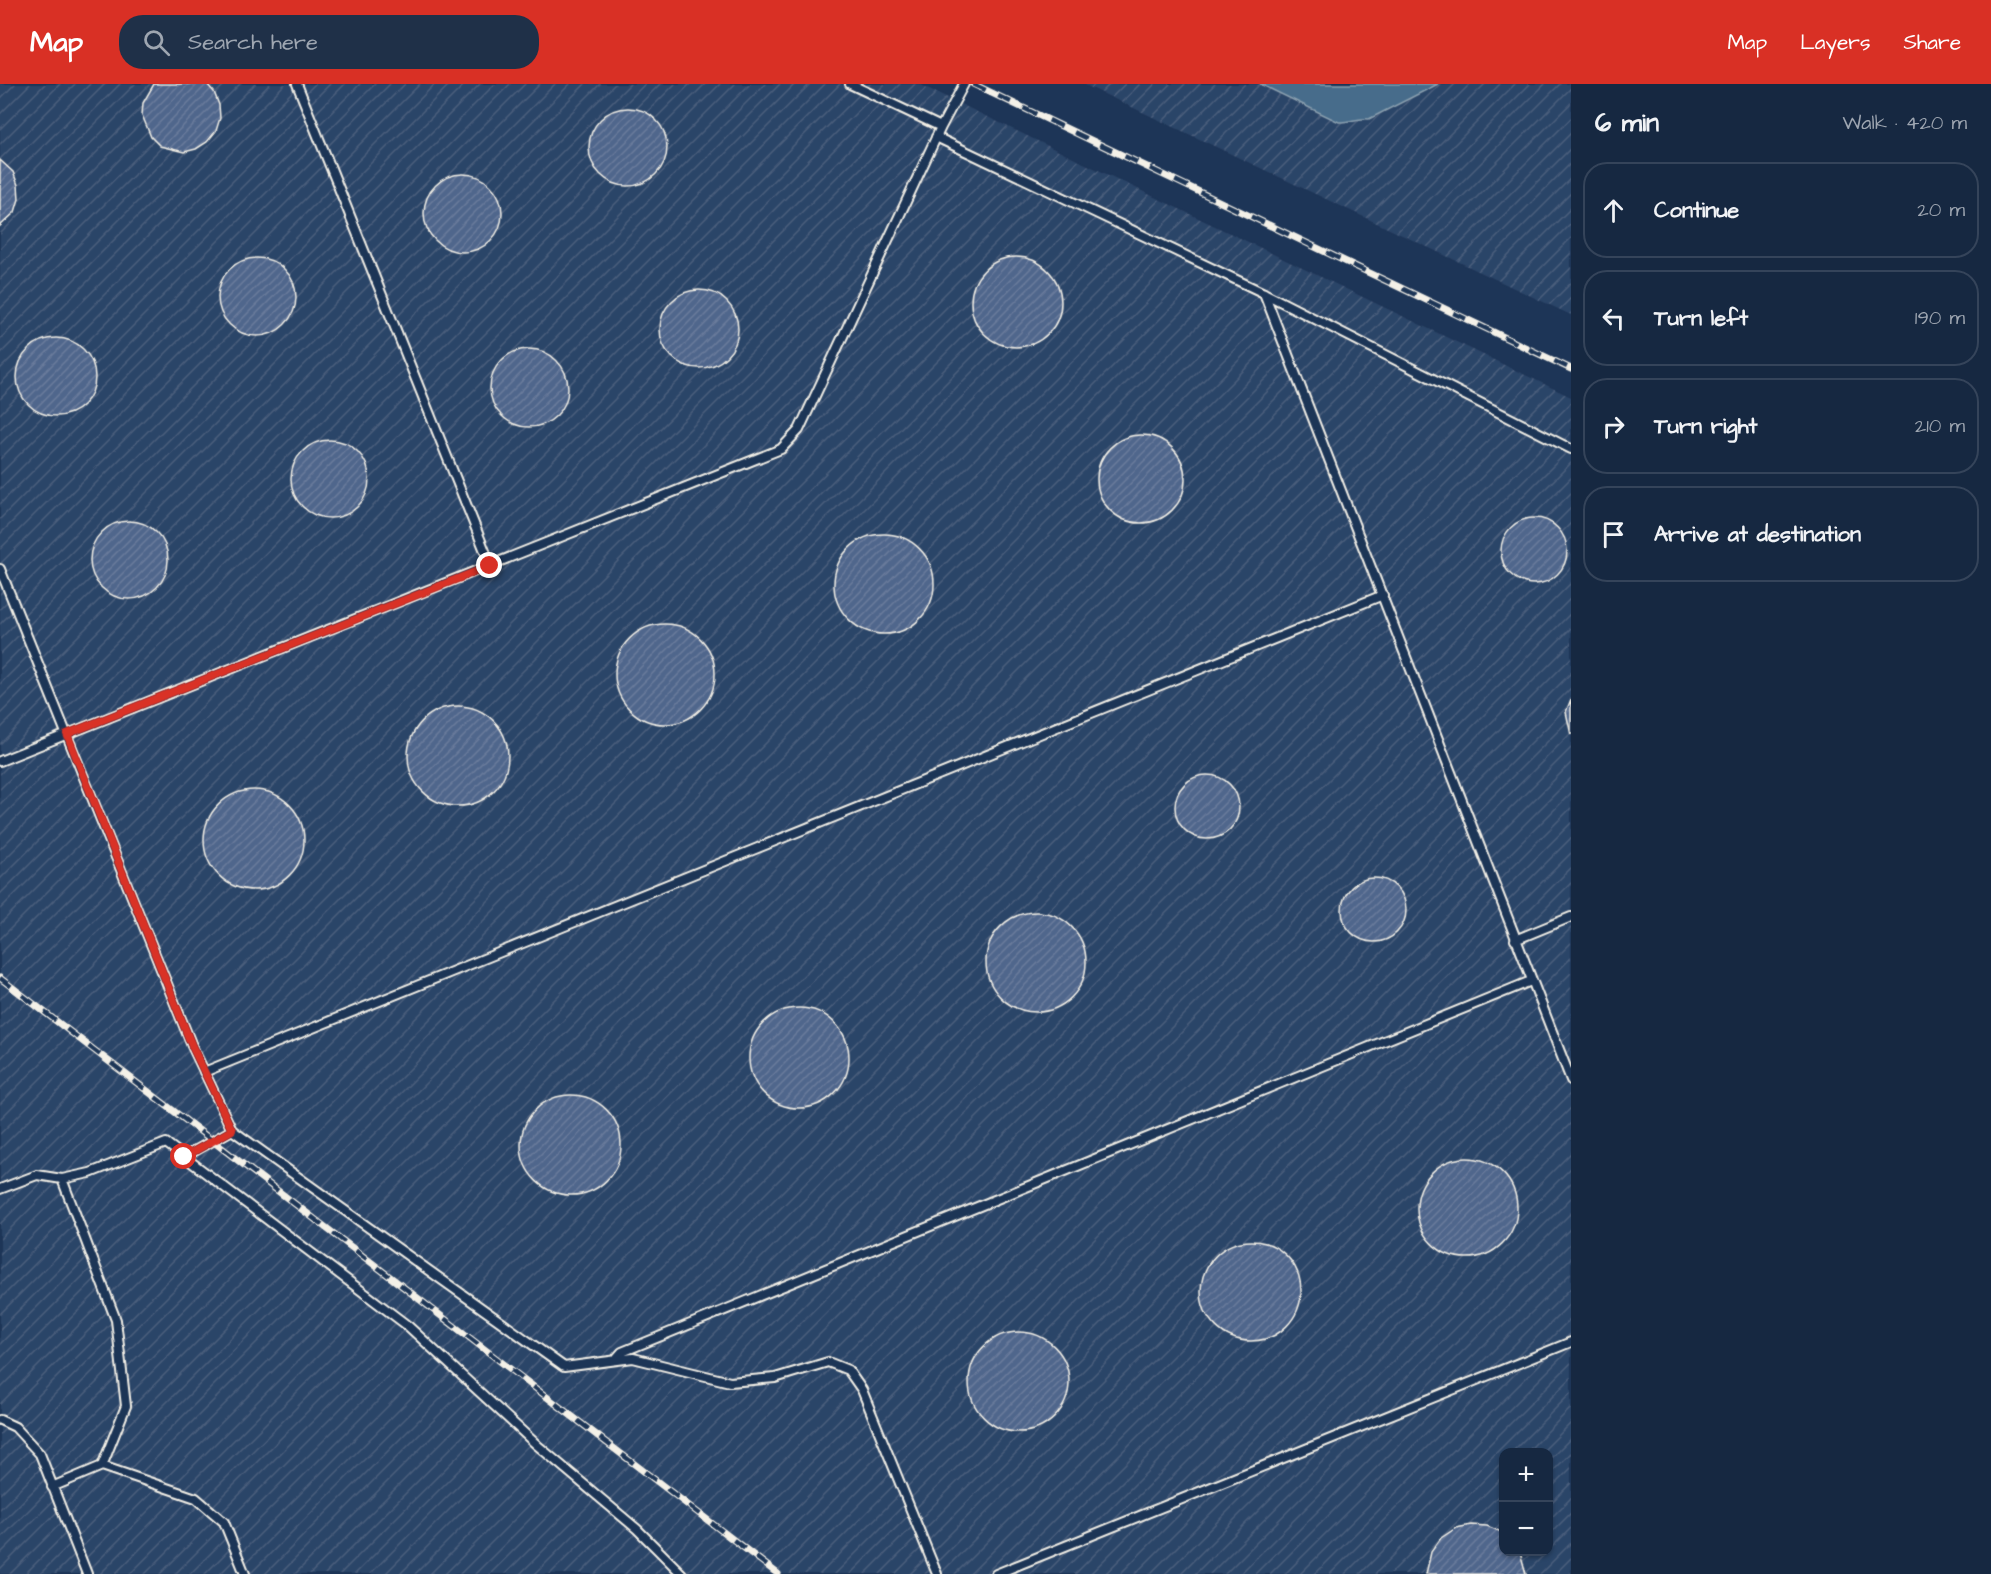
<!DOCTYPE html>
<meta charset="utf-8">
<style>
:root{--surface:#162841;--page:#1f3048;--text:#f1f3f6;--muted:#9ea6b1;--line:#35445a;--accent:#d93025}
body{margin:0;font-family:"Architects Daughter",sans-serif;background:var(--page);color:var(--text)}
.controls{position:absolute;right:18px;bottom:18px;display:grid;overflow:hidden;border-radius:12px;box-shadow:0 2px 4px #0004}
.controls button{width:54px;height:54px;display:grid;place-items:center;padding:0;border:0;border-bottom:2px solid var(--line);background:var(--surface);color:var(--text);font:30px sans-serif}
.stop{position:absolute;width:18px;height:18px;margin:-14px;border:4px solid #d93025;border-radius:50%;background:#fff}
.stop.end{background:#d93025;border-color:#fff;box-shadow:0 2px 6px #0008}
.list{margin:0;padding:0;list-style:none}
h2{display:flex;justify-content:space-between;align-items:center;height:78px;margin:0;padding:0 24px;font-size:26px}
h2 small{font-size:20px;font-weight:400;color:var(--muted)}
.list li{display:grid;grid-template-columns:39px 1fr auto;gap:18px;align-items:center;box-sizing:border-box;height:96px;margin:0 12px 12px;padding:0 12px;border:2px solid var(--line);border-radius:24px}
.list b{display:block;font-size:22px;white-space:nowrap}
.list em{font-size:20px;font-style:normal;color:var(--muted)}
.icon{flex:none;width:33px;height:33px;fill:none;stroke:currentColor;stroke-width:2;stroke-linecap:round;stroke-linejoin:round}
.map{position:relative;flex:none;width:1571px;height:1490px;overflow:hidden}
header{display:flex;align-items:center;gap:36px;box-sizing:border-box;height:84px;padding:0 30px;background:var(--accent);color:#fff}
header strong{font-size:28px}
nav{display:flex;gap:33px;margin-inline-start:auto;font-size:21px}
.search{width:420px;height:54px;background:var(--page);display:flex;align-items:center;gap:15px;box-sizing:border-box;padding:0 21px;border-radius:24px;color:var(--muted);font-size:22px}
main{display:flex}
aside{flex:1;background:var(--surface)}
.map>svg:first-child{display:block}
.industrial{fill:url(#industrial-furrows);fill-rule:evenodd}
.water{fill:#466c8b;stroke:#8ca1b0;stroke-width:1.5}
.building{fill:url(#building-hatch);stroke:#f4f1e8;stroke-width:1.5}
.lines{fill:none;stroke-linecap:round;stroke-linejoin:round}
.lane-casing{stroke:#f4f1e8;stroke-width:12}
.lane{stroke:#1d3557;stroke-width:8}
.rail-casing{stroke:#f4f1e8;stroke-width:7}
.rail{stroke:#1d3557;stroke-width:4.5;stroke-dasharray:14;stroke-linecap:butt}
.route{stroke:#d93025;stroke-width:8}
</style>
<header>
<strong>Map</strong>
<div class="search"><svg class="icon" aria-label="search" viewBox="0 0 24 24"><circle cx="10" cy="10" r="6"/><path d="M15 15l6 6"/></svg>Search here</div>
<nav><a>Map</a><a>Layers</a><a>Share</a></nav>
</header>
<main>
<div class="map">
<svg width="1571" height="1490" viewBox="0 0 1571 1490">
<defs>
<pattern id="industrial-furrows" width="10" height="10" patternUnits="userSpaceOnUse" patternTransform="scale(1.5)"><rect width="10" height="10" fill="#2c4467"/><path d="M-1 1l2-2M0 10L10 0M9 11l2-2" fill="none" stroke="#4b5f7d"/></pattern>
<pattern id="building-hatch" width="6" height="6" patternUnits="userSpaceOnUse" patternTransform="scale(1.5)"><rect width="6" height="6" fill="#50668c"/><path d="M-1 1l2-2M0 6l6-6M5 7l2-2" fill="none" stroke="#6a7c9c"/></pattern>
</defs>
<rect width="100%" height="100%" fill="#1d3557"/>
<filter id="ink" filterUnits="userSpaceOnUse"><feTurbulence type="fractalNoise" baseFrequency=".0167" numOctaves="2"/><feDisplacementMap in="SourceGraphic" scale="12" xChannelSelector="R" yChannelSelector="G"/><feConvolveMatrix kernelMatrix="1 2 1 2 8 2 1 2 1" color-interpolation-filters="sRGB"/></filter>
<g filter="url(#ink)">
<!-- industrial -->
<path class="industrial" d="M 0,0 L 919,0 L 1571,313 L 1571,1490 L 0,1490 ZM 1504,1368 L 1548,1368 L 1548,1468 L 1504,1468 Z
M 1083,0 L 1571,0 L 1571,231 Z"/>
<!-- water -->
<path class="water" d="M 1260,0 L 1438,0 L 1369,35 C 1358,33 1350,39 1339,38 Z"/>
<!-- building -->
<path class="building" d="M 154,0 L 207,0 L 214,8 L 219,21 L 220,34 L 216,47 L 207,58 L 196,65 L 184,68 L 160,62 L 151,53 L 142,31 L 143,19 Z
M589 63a39 39 0 1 1 78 0a39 39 0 1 1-78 0Z
M 0,76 L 13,88 L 18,101 L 19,115 L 15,128 L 0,142 Z
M424 129a39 39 0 1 1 78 0a39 39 0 1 1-78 0Z
M971 218a45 45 0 1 1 90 0a45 45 0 1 1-90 0Z
M218 213a39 39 0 1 1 78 0a39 39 0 1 1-78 0Z
M660 245a39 39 0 1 1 78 0a39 39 0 1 1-78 0Z
M17 293a39 39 0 1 1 78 0a39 39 0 1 1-78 0Z
M490 304a39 39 0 1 1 78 0a39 39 0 1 1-78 0Z
M1097 395a44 44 0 1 1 88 0a44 44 0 1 1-88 0Z
M291 395a39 39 0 1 1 78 0a39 39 0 1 1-78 0Z
M1501 467a33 33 0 1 1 66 0a33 33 0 1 1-66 0Z
M90 476a39 39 0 1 1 78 0a39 39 0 1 1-78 0Z
M834 500a50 50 0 1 1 100 0a50 50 0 1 1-100 0Z
M615 590a50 50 0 1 1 100 0a50 50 0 1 1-100 0Z
M 1571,615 L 1571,651 L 1566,628 Z
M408 672a50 50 0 1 1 100 0a50 50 0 1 1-100 0Z
M1175 723a32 32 0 1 1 64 0a32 32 0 1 1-64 0Z
M204 756a50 50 0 1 1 100 0a50 50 0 1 1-100 0Z
M1342 826a32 32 0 1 1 64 0a32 32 0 1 1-64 0Z
M986 878a50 50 0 1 1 100 0a50 50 0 1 1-100 0Z
M749 974a50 50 0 1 1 100 0a50 50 0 1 1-100 0Z
M521 1061a50 50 0 1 1 100 0a50 50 0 1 1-100 0Z
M1417 1124a50 50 0 1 1 100 0a50 50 0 1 1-100 0Z
M1201 1207a50 50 0 1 1 100 0a50 50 0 1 1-100 0Z
M969 1298a50 50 0 1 1 100 0a50 50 0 1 1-100 0Z
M 1471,1441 L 1487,1442 L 1504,1449 L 1504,1468 L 1520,1468 L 1526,1490 L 1426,1490 L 1431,1468 L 1441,1454 L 1456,1444 Z"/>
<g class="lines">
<!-- lane casing -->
<g class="lane-casing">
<path id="lane" d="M 297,0 L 491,482
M 850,0 L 941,43
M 936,53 L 1264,209 L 1571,365
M 1264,209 L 1571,996
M 0,485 L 192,962 L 232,1046 L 564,1283 L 633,1274 L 730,1298 L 775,1294 L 828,1278 L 848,1286 L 862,1306 L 937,1490
M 0,677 L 781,365 L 799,346 L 941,43 L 964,0
M 1515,856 L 1571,833
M 204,988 L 1383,511
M 184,1073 L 232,1046
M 62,1095 L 116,1236 L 126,1322 L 102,1382
M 0,1105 L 37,1091 L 62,1095 L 90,1089 L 166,1059 L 408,1242 L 537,1361 L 637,1445 L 682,1490
M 615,1276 L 622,1268 L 1531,897
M 0,1336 L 15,1343 L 40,1370 L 87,1490
M 52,1403 L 102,1382 L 196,1414 L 224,1438 L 245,1490
M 996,1490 L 1571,1258"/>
</g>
<!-- lane -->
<use href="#lane" class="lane"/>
<!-- rail casing -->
<g class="rail-casing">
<path id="rail" d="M 973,0 L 1571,285
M 0,894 L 778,1490"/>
</g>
<!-- rail -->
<use href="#rail" class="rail"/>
</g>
</g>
<g class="lines" filter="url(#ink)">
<!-- route -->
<path class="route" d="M 184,1073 L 232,1046 L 192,962 L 67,650 L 490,482"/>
</g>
</svg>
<div class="controls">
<button>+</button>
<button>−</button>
</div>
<div class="stop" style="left:184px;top:1073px"></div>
<div class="stop end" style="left:490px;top:482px"></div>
</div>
<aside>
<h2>6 min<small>Walk · 420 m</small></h2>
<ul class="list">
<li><svg class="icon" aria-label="ahead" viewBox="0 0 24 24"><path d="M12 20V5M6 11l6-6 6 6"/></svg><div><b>Continue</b></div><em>20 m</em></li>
<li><svg class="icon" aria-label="left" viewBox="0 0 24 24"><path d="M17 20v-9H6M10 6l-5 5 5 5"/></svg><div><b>Turn left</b></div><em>190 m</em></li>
<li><svg class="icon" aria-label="right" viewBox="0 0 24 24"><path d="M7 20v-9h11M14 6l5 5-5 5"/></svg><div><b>Turn right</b></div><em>210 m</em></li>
<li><svg class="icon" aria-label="arrive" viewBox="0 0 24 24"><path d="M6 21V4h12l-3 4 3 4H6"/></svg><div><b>Arrive at destination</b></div></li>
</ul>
</aside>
</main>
